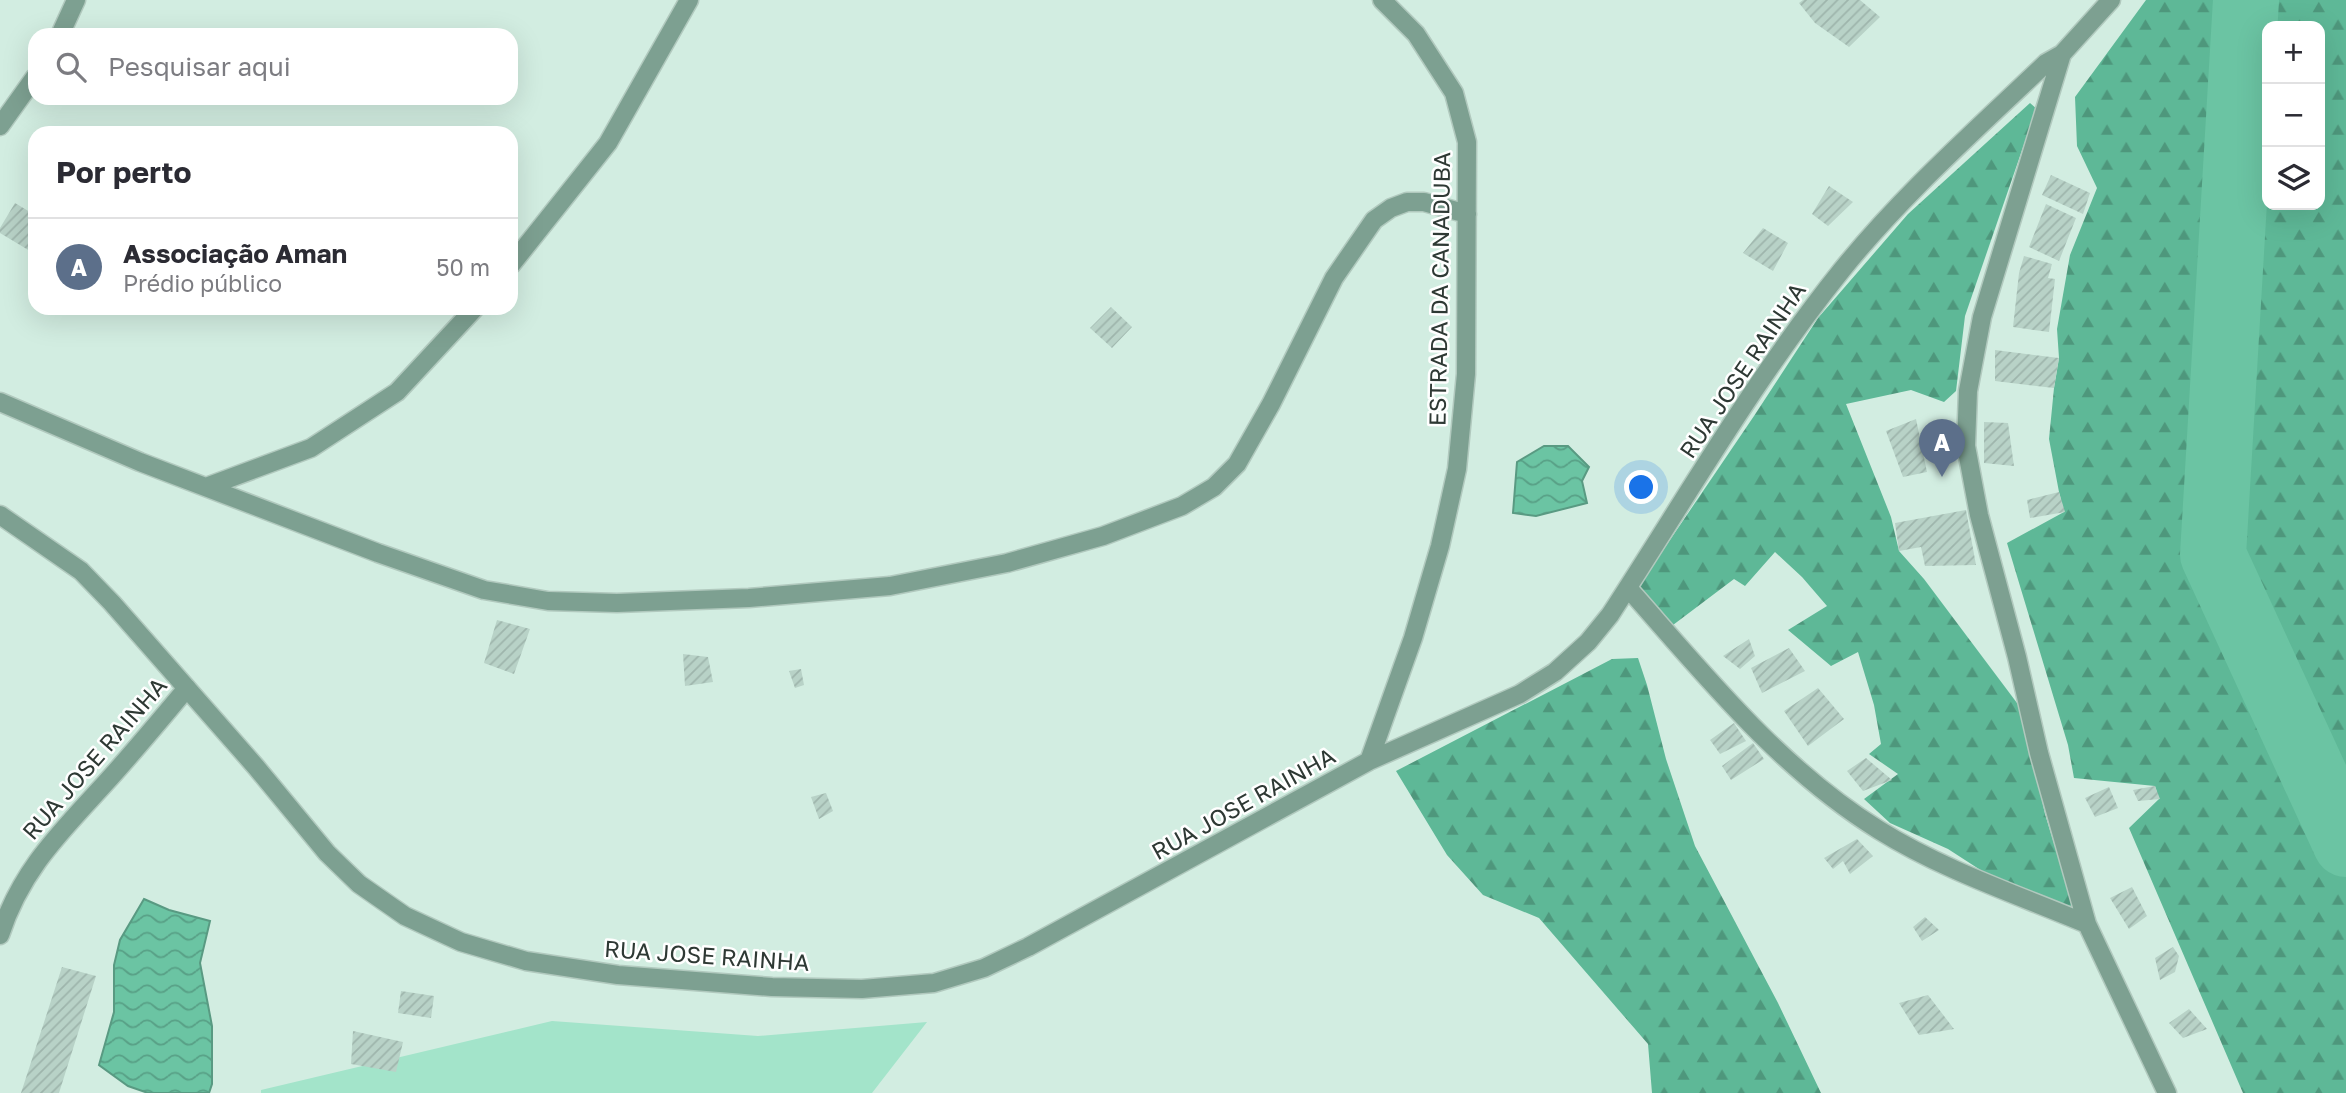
<!DOCTYPE html>
<html lang="pt">
<meta charset="utf-8">
<style>
:root{--surface:#fff;--page:#f2f2f3;--text:#2b2b33;--muted:#7c7c81;--line:#e1e1e2;--accent:#286550}
body{margin:0;font-family:"Golos Text",sans-serif;background:var(--page);color:var(--text)}
.controls{position:absolute;right:21px;top:21px;display:grid;overflow:hidden;border-radius:14px;box-shadow:0 7px 28px #0002}
.controls button{width:63px;height:63px;display:grid;place-items:center;padding:0;border:0;border-bottom:2px solid var(--line);background:var(--surface);color:var(--text);font:35px sans-serif}
.you{position:absolute;left:1642px;top:488px;width:24px;height:24px;margin:-18px;border:5px solid #fff;border-radius:50%;background:#1a73e8;box-shadow:0 0 0 10px #1a73e833}
.badge{display:grid;place-items:center;width:46px;height:46px;border-radius:50%;background:var(--accent);color:#fff;font-size:23px;font-weight:700}
.pin{position:absolute;translate:-50% -58px;filter:drop-shadow(0 2px 4px #0008)}
.pin::after{content:'';position:absolute;top:37px;width:24px;height:21px;background:inherit;clip-path:polygon(0 0,100% 0,50% 100%)}
.list{margin:0;padding:0;list-style:none}
h2{display:flex;justify-content:space-between;align-items:center;height:91px;margin:0;padding:0 28px;font-size:30px}
h2 small{font-size:23px;font-weight:400;color:var(--muted)}
.list li{display:grid;grid-template-columns:46px 1fr auto;gap:21px;align-items:center;box-sizing:border-box;height:98px;padding:0 28px;border-top:2px solid var(--line)}
.list b{display:block;font-size:26px;white-space:nowrap}
.list p{margin:0;font-size:23px;white-space:nowrap;color:var(--muted)}
.list em{font-size:23px;font-style:normal;color:var(--muted)}
.icon{flex:none;width:38px;height:38px;fill:none;stroke:currentColor;stroke-width:2;stroke-linecap:round;stroke-linejoin:round}
.map{position:relative;flex:none;width:2346px;height:1093px;overflow:hidden}
.search{position:absolute;background:var(--surface);box-shadow:0 7px 28px #0002;left:28px;top:28px;width:490px;height:77px;display:flex;align-items:center;gap:18px;box-sizing:border-box;padding:0 24px;border-radius:21px;color:var(--muted);font-size:26px}
.panel{position:absolute;background:var(--surface);box-shadow:0 7px 28px #0002;left:28px;top:126px;width:490px;height:189px;border-radius:21px}
.map>svg:first-child{display:block}
.grass{fill:#a3e4ca}
.forest{fill:url(#forest-firs);fill-rule:evenodd}
.water{fill:url(#water-waves);stroke:#599a82;stroke-width:2}
.lines{fill:none;stroke-linecap:round;stroke-linejoin:round}
.river{stroke:#6bc4a3;stroke-width:66}
.building{fill:url(#building-hatch)}
.minor-casing{stroke:#b1c9be;stroke-width:21}
.minor{stroke:#7da091;stroke-width:18}
.labels{text-anchor:middle;dominant-baseline:central;stroke-width:5;stroke-linejoin:round;paint-order:stroke}
.street-label{font-size:23px;fill:#2e3934;stroke:#fff}
</style>
<div class="map">
<svg width="2346" height="1093" viewBox="0 0 2346 1093">
<defs>
<pattern id="forest-firs" width="22" height="20" patternUnits="userSpaceOnUse" patternTransform="scale(1.75)"><rect width="22" height="20" fill="#5eb897"/><path d="M5 1l3.5 6h-7zM16 11l3.5 6h-7z" fill="#4e977c"/></pattern>
<pattern id="water-waves" width="16" height="10" patternUnits="userSpaceOnUse" patternTransform="scale(1.75)"><rect width="16" height="10" fill="#6bc4a3"/><path d="M0 5q4-4 8 0t8 0" fill="none" stroke="#58a086"/></pattern>
<pattern id="building-hatch" width="6" height="6" patternUnits="userSpaceOnUse" patternTransform="scale(1.75)"><rect width="6" height="6" fill="#b8d2c7"/><path d="M-1 1l2-2M0 6l6-6M5 7l2-2" fill="none" stroke="#9eb5ac"/></pattern>
</defs>
<rect width="100%" height="100%" fill="#d2ede1"/>
<!-- grass -->
<path class="grass" d="M 552,1021 L 758,1036 L 927,1022 L 872,1093 L 261,1093 L 261,1090 Z"/>
<!-- forest -->
<path class="forest" d="M 2146,0 L 2346,0 L 2346,1093 L 2243,1093 L 2129,828 L 2159,799 L 2155,786 L 2074,778 L 2068,745 L 2007,543 L 2064,512 L 2059,492 L 2049,439 L 2054,388 L 2059,358 L 2057,329 L 2070,255 L 2097,188 L 2077,146 L 2075,97 ZM 2267,26 L 2320,26 L 2320,205 L 2267,205 Z
M 2030,103 L 2038,110 L 2031,124 L 1965,316 L 1956,391 L 1944,402 L 1911,390 L 1846,404 L 1891,517 L 1899,551 L 1924,579 L 2023,711 L 2045,814 L 2075,912 L 1982,871 L 1948,849 L 1890,823 L 1864,799 L 1898,774 L 1869,754 L 1881,744 L 1874,705 L 1858,652 L 1831,666 L 1788,630 L 1827,606 L 1802,577 L 1775,552 L 1745,586 L 1734,579 L 1673,625 L 1638,587 L 1754,416 L 1818,318 L 1908,214 Z
M 1638,658 L 1647,685 L 1666,759 L 1695,846 L 1778,1003 L 1821,1093 L 1652,1093 L 1648,1044 L 1539,918 L 1483,895 L 1447,855 L 1396,771 L 1612,659 Z"/>
<!-- water -->
<path class="water" d="M 1544,446 L 1568,446 L 1589,467 L 1582,481 L 1587,503 L 1536,516 L 1513,513 L 1517,462 Z
M 144,899 L 169,910 L 210,921 L 200,963 L 212,1026 L 212,1084 L 209,1093 L 148,1093 L 128,1086 L 99,1065 L 114,1012 L 114,965 L 120,940 Z"/>
<g class="lines">
<!-- river -->
<path class="river" d="M 2246,0 L 2213,555 L 2346,844"/>
</g>
<!-- building -->
<path class="building" d="M 1803,0 L 1860,0 L 1880,17 L 1849,47 L 1815,23 L 1799,3 Z
M 2051,175 L 2090,193 L 2083,214 L 2042,195 Z
M 1829,186 L 1853,202 L 1828,226 L 1812,214 Z
M 15,203 L 35,215 L 35,254 L 0,233 L 0,228 Z
M 2046,204 L 2076,218 L 2059,261 L 2029,247 Z
M 1763,228 L 1788,243 L 1773,271 L 1743,253 Z
M 2024,256 L 2052,264 L 2048,278 L 2055,279 L 2049,332 L 2013,327 L 2019,273 Z
M 1111,307 L 1132,327 L 1112,348 L 1090,328 Z
M 1995,350 L 2059,358 L 2054,388 L 1995,381 Z
M 1916,419 L 1927,472 L 1903,477 L 1886,431 Z
M 1984,422 L 2008,423 L 2014,466 L 1984,463 Z
M 2059,492 L 2065,512 L 2030,518 L 2027,500 Z
M 1966,510 L 1976,565 L 1925,566 L 1921,547 L 1899,551 L 1895,523 Z
M 497,620 L 530,629 L 514,674 L 484,663 Z
M 1749,639 L 1755,656 L 1740,669 L 1723,656 Z
M 1789,648 L 1805,671 L 1762,693 L 1751,668 Z
M 683,654 L 708,657 L 713,682 L 685,686 Z
M 801,669 L 804,685 L 795,688 L 789,671 Z
M 1818,688 L 1844,719 L 1808,746 L 1784,711 Z
M 1734,723 L 1746,741 L 1720,754 L 1710,740 Z
M 1753,743 L 1764,759 L 1731,780 L 1722,766 Z
M 1866,758 L 1892,780 L 1863,791 L 1847,771 Z
M 2155,786 L 2160,799 L 2138,801 L 2133,790 Z
M 2109,787 L 2118,808 L 2095,817 L 2085,798 Z
M 826,793 L 833,811 L 819,819 L 811,797 Z
M 1857,839 L 1873,856 L 1850,874 L 1843,861 L 1833,869 L 1824,858 Z
M 2132,887 L 2147,916 L 2129,929 L 2110,898 Z
M 1925,917 L 1939,930 L 1922,941 L 1913,927 Z
M 2173,947 L 2179,956 L 2175,972 L 2160,980 L 2155,958 Z
M 62,967 L 96,976 L 59,1093 L 21,1093 Z
M 401,991 L 434,996 L 431,1018 L 398,1013 Z
M 1928,995 L 1954,1029 L 1919,1035 L 1899,1003 Z
M 2189,1009 L 2207,1029 L 2183,1038 L 2169,1023 Z
M 353,1031 L 403,1042 L 396,1072 L 351,1064 Z"/>
<g class="lines">
<!-- minor casing -->
<g class="minor-casing">
<path id="minor" d="M 60,35 L 76,0
M 2062,54 L 1982,317 L 1968,391 L 1966,446 L 1979,515 L 2017,657 L 2039,753 L 2087,924 L 2167,1093
M 0,126 L 35,77
M 511,265 L 608,143 L 689,0
M 0,402 L 140,462 L 378,553 L 484,590 L 548,601 L 617,603 L 749,598 L 890,586 L 1007,563 L 1103,536 L 1182,506 L 1214,487 L 1237,464 L 1271,404 L 1334,278 L 1374,220 L 1391,208 L 1407,202 L 1424,202 L 1467,214
M 206,487 L 311,448 L 397,392 L 475,308
M 0,515 L 81,571 L 112,603 L 256,767 L 327,853 L 359,884 L 405,916 L 461,942 L 526,961 L 618,975 L 772,987 L 862,989 L 934,983 L 984,968 L 1028,947 L 1369,761 L 1520,694 L 1555,672 L 1588,642 L 1610,615 C 1685,500 1755,378 1841,271 C 1902,195 1976,130 2046,63 L 2062,54 L 2111,0
M 1628,588 C 1704,674 1780,769 1879,830 C 1943,870 2018,895 2087,924
M 1369,761 L 1413,638 L 1440,546 L 1457,469 L 1466,374 L 1467,142 L 1454,93 L 1416,34 L 1382,0
M 0,935 C 22,867 64,829 110,778 C 137,748 162,718 187,688"/>
</g>
<!-- minor -->
<use href="#minor" class="minor"/>
</g>
<g class="labels">
<!-- street labels -->
<g class="street-label">
<text transform="translate(1439 289) rotate(-89)">ESTRADA DA CANADUBA</text>
<text transform="translate(1742 370) rotate(-56)">RUA JOSE RAINHA</text>
<text transform="translate(94 758) rotate(-49)">RUA JOSE RAINHA</text>
<text transform="translate(1243 803) rotate(-29)">RUA JOSE RAINHA</text>
<text transform="translate(707 955) rotate(4)">RUA JOSE RAINHA</text>
</g>
</g>
</svg>
<div class="controls">
<button>+</button>
<button>−</button>
<button><svg class="icon" aria-label="layers" viewBox="0 0 24 24"><path d="M12 4l9 5-9 5-9-5zM3 14l9 5 9-5"/></svg></button>
</div>
<div class="you"></div>
<div class="pin badge" style="left:1942px;top:477px;background:#5c6f8a">A</div>
<div class="search"><svg class="icon" aria-label="search" viewBox="0 0 24 24"><circle cx="10" cy="10" r="6"/><path d="M15 15l6 6"/></svg>Pesquisar aqui</div>
<section class="panel">
<h2>Por perto<small></small></h2>
<ul class="list">
<li><span class="badge" style="background:#5c6f8a">A</span><div><b>Associação Aman</b><p>Prédio público</p></div><em>50 m</em></li>
</ul>
</section>
</div>
